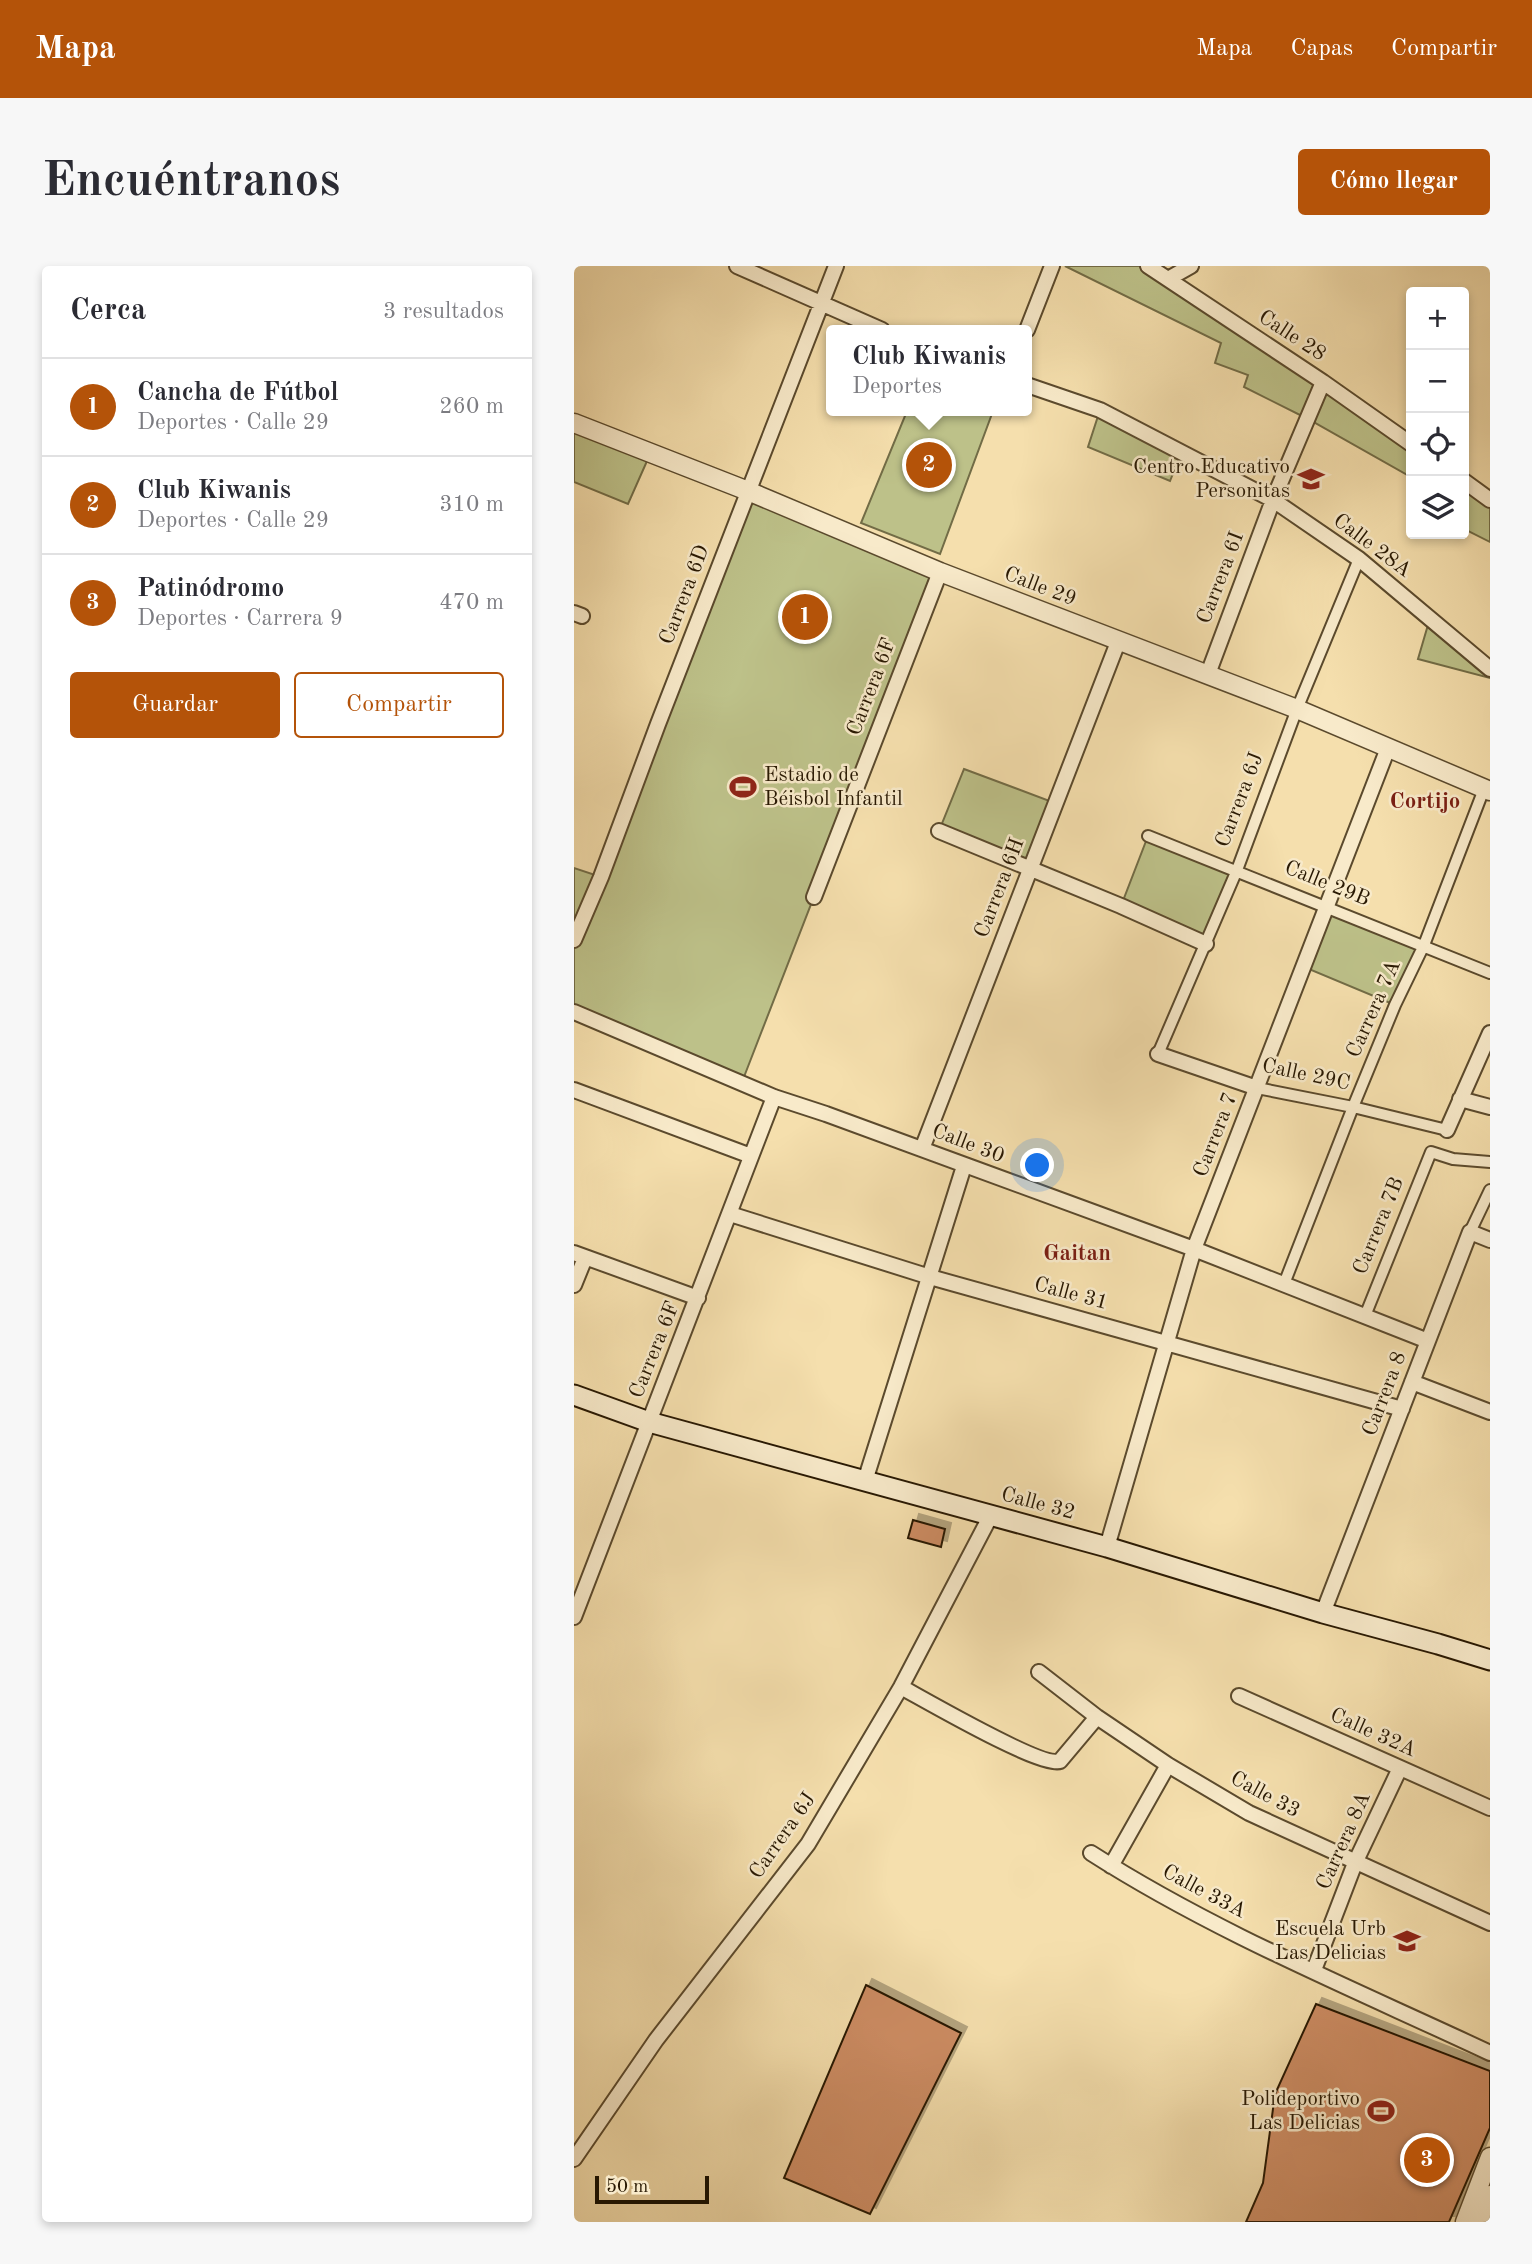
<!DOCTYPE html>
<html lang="es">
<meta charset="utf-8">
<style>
:root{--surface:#fff;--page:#f7f7f7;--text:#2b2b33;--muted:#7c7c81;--line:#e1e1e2;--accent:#b45309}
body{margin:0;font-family:"Old Standard TT",serif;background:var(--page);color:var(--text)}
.controls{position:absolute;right:21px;top:21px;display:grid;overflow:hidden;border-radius:7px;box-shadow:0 4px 10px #0003}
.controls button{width:63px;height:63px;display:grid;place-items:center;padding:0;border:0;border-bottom:2px solid var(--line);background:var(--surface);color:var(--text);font:35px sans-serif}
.scale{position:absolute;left:21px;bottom:18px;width:114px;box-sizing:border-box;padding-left:7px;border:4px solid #281802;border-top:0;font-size:19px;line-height:24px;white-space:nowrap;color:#281802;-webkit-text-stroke:5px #f8eaca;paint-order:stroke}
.you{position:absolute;left:464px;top:900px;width:24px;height:24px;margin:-18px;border:5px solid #fff;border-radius:50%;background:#1a73e8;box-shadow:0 0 0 10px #1a73e833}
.badge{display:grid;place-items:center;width:46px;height:46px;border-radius:50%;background:var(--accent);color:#fff;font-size:23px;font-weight:700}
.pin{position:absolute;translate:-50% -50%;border:4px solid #fff;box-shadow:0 2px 7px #0006}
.popup{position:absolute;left:252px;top:59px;width:206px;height:91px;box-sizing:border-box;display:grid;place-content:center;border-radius:7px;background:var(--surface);filter:drop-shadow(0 2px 5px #0005);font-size:23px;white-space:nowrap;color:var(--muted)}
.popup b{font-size:26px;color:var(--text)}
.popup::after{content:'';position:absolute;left:50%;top:100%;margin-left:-14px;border:14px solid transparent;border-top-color:var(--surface)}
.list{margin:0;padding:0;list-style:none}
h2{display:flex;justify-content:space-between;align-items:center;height:91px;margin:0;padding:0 28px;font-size:30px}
h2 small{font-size:23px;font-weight:400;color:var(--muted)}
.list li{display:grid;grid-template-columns:46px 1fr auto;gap:21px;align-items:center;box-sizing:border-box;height:98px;padding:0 28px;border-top:2px solid var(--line)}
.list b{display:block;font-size:26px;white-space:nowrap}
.list p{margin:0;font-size:23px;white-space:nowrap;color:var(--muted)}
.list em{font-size:23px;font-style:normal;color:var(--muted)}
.actions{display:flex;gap:14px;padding:21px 28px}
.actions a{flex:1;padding:16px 0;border:2px solid var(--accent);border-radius:7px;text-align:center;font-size:24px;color:var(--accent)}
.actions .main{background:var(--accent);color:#fff}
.icon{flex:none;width:38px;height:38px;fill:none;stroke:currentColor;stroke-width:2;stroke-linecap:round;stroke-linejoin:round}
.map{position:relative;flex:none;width:916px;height:1956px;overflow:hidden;border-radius:7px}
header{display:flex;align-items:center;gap:42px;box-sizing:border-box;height:98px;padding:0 35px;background:var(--accent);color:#fff}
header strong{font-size:33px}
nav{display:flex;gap:38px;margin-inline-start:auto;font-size:24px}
.intro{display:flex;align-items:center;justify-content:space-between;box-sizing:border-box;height:168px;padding:0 42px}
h1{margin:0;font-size:49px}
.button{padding:18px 32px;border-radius:7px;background:var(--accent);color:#fff;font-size:24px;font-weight:700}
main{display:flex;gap:42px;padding:0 42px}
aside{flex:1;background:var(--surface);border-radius:7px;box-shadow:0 4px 10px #0003}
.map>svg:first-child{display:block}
.green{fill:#bdc189;stroke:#726c46;stroke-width:2}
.building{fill:#cd8c63;stroke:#281802;stroke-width:2;filter:url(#shadow)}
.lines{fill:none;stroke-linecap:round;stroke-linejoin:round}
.pedestrian-casing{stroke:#5b4a2d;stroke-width:14}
.minor-casing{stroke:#5b4a2d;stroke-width:18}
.tertiary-casing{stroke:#5b4a2d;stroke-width:21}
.secondary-casing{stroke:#281802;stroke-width:23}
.pedestrian{stroke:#f8eaca;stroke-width:10}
.minor{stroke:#f8eaca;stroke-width:14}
.tertiary{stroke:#f8eaca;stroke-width:18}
.secondary{stroke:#f8eaca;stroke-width:19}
.labels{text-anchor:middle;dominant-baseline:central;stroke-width:5;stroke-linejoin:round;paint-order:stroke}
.street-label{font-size:21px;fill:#281802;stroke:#f8eaca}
.poi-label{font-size:21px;fill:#281802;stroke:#f8eaca;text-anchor:end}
.neighbourhood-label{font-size:23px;font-weight:bold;fill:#7a1f14;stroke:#f8eaca}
</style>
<header>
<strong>Mapa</strong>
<nav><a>Mapa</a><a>Capas</a><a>Compartir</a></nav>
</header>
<div class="intro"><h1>Encuéntranos</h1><a class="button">Cómo llegar</a></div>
<main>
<aside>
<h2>Cerca<small>3 resultados</small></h2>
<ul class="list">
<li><span class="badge">1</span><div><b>Cancha de Fútbol</b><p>Deportes · Calle 29</p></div><em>260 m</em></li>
<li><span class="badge">2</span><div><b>Club Kiwanis</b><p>Deportes · Calle 29</p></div><em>310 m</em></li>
<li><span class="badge">3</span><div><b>Patinódromo</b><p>Deportes · Carrera 9</p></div><em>470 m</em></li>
</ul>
<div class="actions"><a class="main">Guardar</a><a>Compartir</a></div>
</aside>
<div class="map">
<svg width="916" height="1956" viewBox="0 0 916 1956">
<defs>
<filter id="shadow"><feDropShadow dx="6" dy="-6" stdDeviation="0" flood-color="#0004"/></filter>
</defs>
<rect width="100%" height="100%" fill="#f5dfad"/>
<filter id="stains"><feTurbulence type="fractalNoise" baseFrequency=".00286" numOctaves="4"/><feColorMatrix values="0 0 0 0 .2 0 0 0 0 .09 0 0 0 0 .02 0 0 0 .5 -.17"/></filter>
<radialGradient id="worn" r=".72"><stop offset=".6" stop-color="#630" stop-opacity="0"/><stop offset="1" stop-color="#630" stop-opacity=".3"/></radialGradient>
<!-- green -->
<path class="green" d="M 491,0 L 574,0 L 837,178 L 837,211 L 734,153 L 670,121 L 674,109 L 641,97 L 647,77 Z
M 526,144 L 608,185 L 596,215 L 514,181 Z
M 333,145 L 419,145 L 366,288 L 287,257 Z
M 0,157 L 77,186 L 54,238 L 0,216 Z
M 890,215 L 916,234 L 916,276 L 890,263 Z
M 174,225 L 366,306 L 168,816 L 0,746 L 0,602 L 27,611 Z
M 856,352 L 916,403 L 916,412 L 844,393 Z
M 390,503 L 481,537 L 456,603 L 365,565 Z
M 574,570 L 663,604 L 632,678 L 547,640 Z
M 753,641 L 850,679 L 821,739 L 730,701 Z"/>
<!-- building -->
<path class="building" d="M 339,1254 L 371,1263 L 367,1281 L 334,1272 Z
M 292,1719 L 387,1767 L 296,1948 L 210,1912 Z
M 742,1738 L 916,1805 L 916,1862 L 875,1956 L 672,1956 L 689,1917 L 701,1828 Z"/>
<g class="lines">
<!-- pedestrian casing -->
<g class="pedestrian-casing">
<path id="pedestrian" d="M 574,570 L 916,707
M 584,788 L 663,604 L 723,443 L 785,293
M 683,822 L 779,841 L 873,864
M 896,966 L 916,924
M 710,1018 L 779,841 L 821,739 L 850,679 L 910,523
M 791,1050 L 857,886 L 879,893 L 916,896"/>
</g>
<!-- minor casing -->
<g class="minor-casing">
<path id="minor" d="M 163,0 L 308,64
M 574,0 L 749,116 L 837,178
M 594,13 L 617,0
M 453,64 L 478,0
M 453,119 L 526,144 L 699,234 L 785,293 L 916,403
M 890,215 L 916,234
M 0,347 L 8,350
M 634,408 L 699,234 L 749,116
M 365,565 L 547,640 L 632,678
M 240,631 L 366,306
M 0,674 L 27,611 L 84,458 L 262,0
M 0,746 L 200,831 L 252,848 L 620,983 L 854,1075
M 584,788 L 683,822
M 0,824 L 177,890
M 886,833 L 916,841
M 873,864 L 916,767
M 348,883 L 544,376
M 156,948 L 356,1011 L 828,1143
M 0,987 L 124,1032
M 0,1019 L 11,992
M 838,1116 L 916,1146
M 291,1215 L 390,900
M 533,1281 L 620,983 L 814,482
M 749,1347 L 896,966 L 916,974
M 0,1351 L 200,831
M 465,1406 L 523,1451 L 594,1499 L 675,1547 L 916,1657
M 327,1421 C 351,1434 468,1502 486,1495 L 523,1451
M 665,1430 L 916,1542
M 517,1587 C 642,1667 782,1724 916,1787
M 537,1600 L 594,1499
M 740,1704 L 781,1597 L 826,1502
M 0,1893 L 82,1774 L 234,1578 L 327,1421 L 417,1249"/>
</g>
<!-- tertiary casing -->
<g class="tertiary-casing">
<path id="tertiary" d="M 0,157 L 174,225 L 366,306 L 723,443 L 916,525
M 891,1956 L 916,1891
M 906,1956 L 916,1929"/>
</g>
<!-- secondary casing -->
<g class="secondary-casing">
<path id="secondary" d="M 0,1129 L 75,1156 L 533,1281 L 749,1347 L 864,1378 L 916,1394"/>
</g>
<!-- pedestrian -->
<use href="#pedestrian" class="pedestrian"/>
<!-- minor -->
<use href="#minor" class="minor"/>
<!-- tertiary -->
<use href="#tertiary" class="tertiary"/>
<!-- secondary -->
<use href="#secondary" class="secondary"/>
</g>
<!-- icons -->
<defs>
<g id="school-bare" transform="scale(2.1)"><path d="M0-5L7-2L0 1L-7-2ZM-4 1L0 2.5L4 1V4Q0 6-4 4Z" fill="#8f2418" stroke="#f8eaca" stroke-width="2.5" paint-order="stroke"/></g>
<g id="stadium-bare" transform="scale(2.1)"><path d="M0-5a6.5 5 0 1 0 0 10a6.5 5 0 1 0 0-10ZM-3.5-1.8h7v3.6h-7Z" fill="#8f2418" stroke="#f8eaca" stroke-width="2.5" paint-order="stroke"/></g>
</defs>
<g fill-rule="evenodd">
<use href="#school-bare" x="737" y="213"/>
<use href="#stadium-bare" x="169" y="521"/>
<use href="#school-bare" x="833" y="1675"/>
<use href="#stadium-bare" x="807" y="1845"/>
</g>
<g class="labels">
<!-- street labels -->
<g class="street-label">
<text transform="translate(718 70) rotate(33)">Calle 28</text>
<text transform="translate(798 280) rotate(37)">Calle 28A</text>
<text transform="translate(647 312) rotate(-69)">Carrera 6I</text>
<text transform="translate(466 321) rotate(21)">Calle 29</text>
<text transform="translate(111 329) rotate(-69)">Carrera 6D</text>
<text transform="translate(298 421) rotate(-69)">Carrera 6F</text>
<text transform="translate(666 534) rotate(-69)">Carrera 6J</text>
<text transform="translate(753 618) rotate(22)">Calle 29B</text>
<text transform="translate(426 622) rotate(-69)">Carrera 6H</text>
<text transform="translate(800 743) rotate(-66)">Carrera 7A</text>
<text transform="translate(732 809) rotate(12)">Calle 29C</text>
<text transform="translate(642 869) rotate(-69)">Carrera 7</text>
<text transform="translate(394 878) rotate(21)">Calle 30</text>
<text transform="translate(805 960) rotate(-68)">Carrera 7B</text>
<text transform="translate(497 1028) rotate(15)">Calle 31</text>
<text transform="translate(81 1084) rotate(-68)">Carrera 6F</text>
<text transform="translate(811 1128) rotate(-69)">Carrera 8</text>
<text transform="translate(464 1238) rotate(15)">Calle 32</text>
<text transform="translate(799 1467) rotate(24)">Calle 32A</text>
<text transform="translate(691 1529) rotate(28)">Calle 33</text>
<text transform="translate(209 1570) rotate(-55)">Carrera 6J</text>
<text transform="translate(770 1575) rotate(-66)">Carrera 8A</text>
<text transform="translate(630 1626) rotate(28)">Calle 33A</text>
</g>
<!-- poi labels -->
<g class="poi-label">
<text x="716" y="201">Centro Educativo<tspan x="716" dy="24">Personitas</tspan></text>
<text x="190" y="509" text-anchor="start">Estadio de<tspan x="190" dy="24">Béisbol Infantil</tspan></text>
<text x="812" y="1663">Escuela Urb<tspan x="812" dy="24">Las Delicias</tspan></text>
<text x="786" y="1833">Polideportivo<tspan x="786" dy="24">Las Delicias</tspan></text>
</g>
<!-- neighbourhood labels -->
<g class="neighbourhood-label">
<text x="851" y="535">Cortijo</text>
<text x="503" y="987">Gaitan</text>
</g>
</g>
<rect width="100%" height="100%" filter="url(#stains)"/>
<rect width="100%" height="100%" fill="url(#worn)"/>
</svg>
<div class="controls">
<button>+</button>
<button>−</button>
<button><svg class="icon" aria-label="locate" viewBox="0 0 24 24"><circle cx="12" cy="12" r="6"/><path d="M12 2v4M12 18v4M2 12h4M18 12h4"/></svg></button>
<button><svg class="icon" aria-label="layers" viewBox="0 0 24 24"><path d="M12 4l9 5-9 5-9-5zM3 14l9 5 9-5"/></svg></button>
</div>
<div class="scale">50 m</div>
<div class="you"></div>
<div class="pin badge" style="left:231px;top:351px">1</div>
<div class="pin badge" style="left:355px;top:199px">2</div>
<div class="popup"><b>Club Kiwanis</b>Deportes</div>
<div class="pin badge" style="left:853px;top:1894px">3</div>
</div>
</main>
